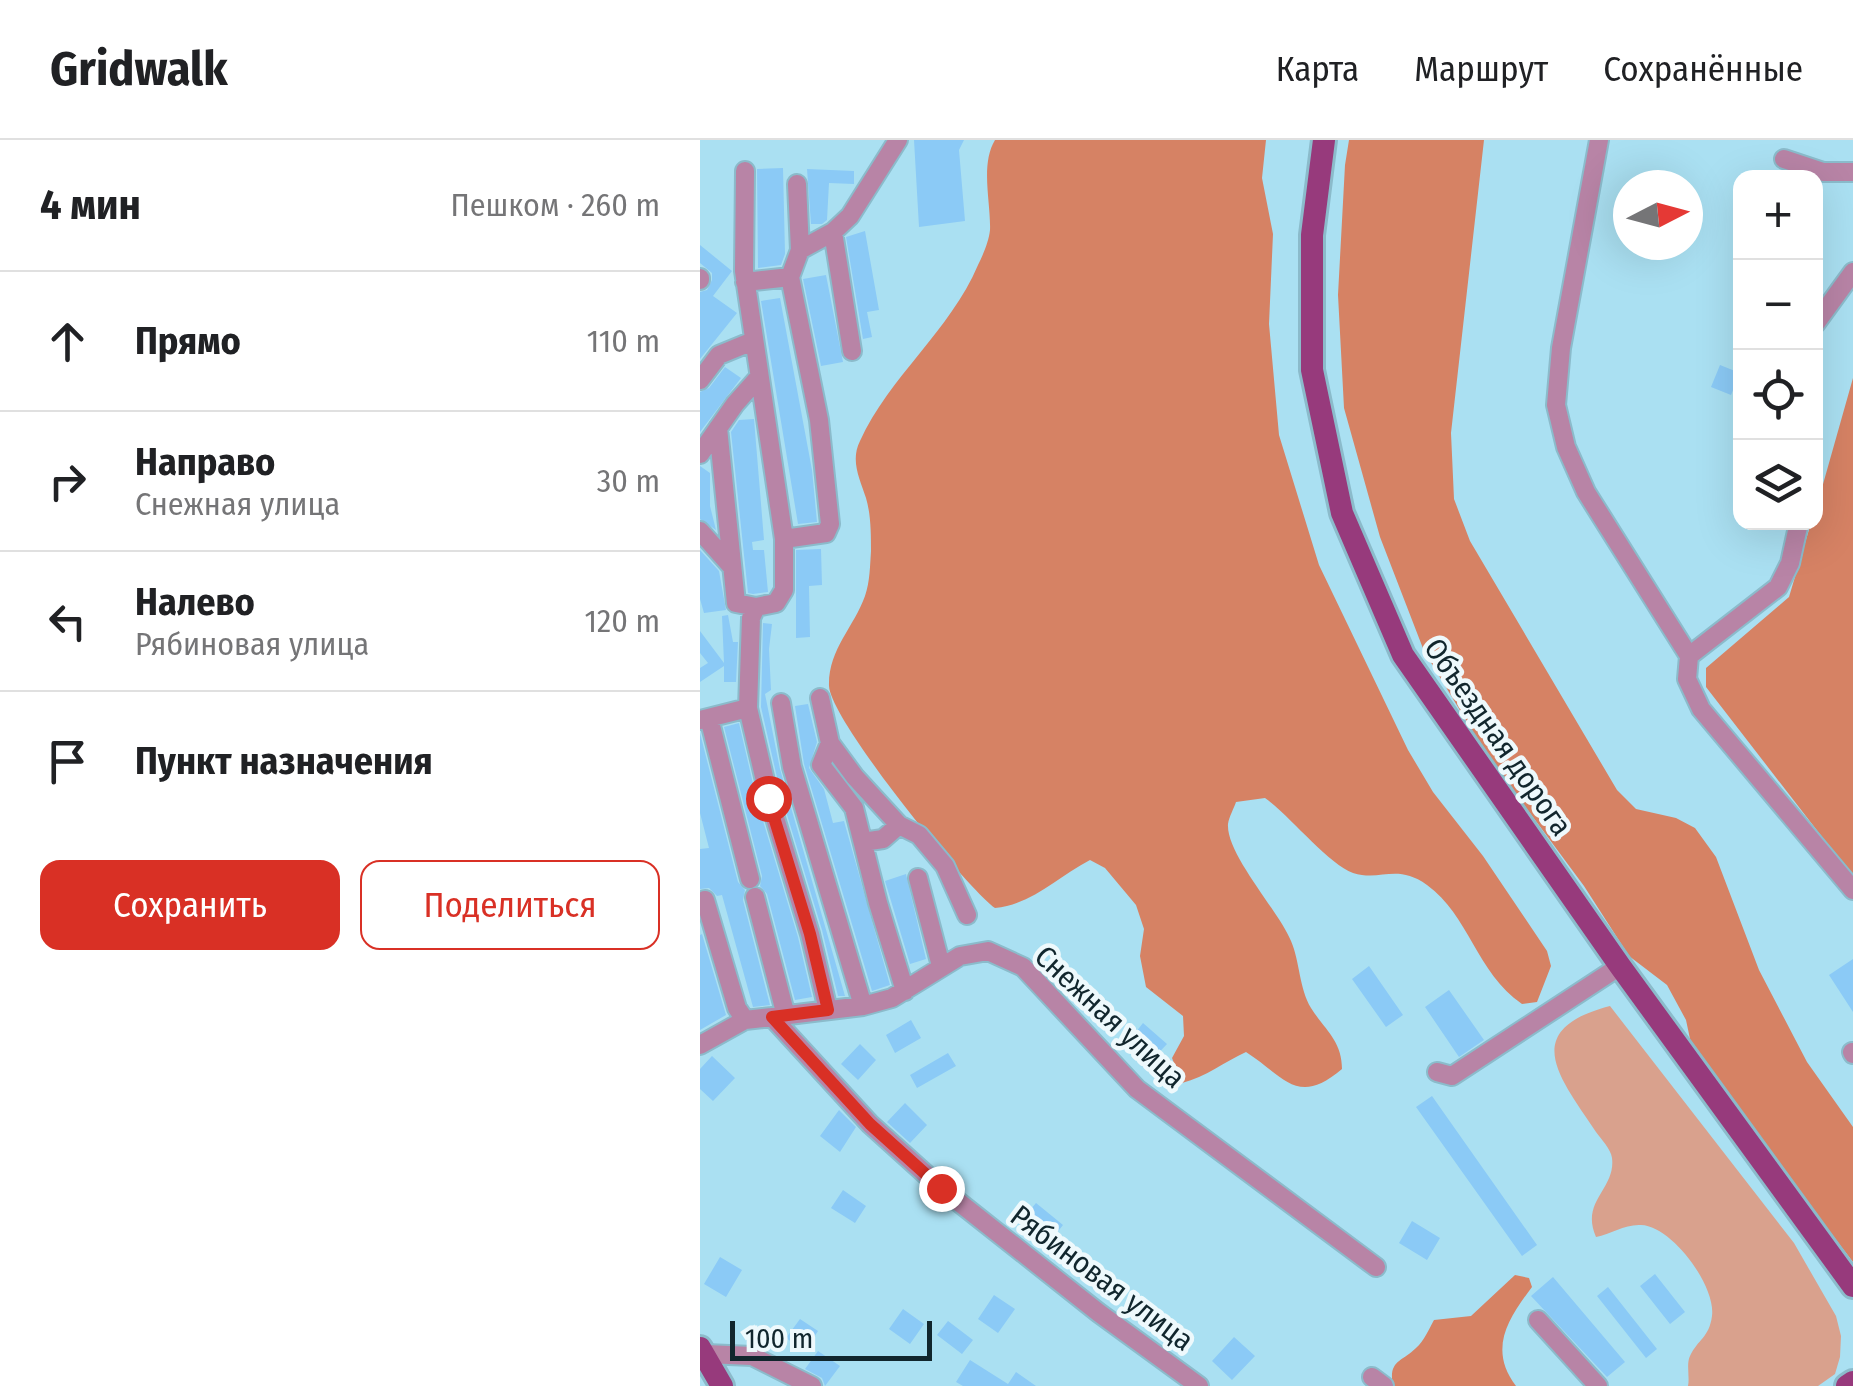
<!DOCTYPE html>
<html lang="ru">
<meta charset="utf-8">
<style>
:root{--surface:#fff;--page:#f2f2f2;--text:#202124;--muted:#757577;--line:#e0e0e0;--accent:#d93025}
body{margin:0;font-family:"Fira Sans Condensed",sans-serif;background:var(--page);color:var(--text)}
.controls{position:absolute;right:30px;top:30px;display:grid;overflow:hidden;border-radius:20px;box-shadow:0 10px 40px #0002}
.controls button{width:90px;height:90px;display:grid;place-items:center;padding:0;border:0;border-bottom:2px solid var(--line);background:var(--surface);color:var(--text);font:50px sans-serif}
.compass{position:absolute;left:913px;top:30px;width:90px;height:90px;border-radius:50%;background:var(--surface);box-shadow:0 10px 40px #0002;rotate:84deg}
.scale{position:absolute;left:30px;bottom:25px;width:202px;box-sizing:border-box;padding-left:10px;border:5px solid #11262d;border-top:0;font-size:28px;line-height:35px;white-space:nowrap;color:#11262d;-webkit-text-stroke:8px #eef9fc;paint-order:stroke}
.stop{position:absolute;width:30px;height:30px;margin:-22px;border:8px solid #d93025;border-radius:50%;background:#fff}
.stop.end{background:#d93025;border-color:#fff;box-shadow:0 2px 10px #0008}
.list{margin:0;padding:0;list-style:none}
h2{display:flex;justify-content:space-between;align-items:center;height:130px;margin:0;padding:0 40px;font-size:42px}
h2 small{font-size:32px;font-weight:400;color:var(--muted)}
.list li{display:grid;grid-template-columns:65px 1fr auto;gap:30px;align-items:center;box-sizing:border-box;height:140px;padding:0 40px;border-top:2px solid var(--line)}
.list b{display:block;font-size:38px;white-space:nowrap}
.list p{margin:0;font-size:32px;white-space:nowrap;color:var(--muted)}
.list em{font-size:32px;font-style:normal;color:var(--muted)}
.actions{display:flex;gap:20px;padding:30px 40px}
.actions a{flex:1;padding:22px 0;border:2px solid var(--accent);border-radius:20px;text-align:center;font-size:35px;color:var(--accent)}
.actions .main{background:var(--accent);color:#fff}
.icon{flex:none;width:55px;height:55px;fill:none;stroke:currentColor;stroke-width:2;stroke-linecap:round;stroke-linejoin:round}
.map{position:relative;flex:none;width:1153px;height:1246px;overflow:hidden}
header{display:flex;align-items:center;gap:60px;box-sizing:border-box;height:140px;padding:0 50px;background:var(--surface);border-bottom:2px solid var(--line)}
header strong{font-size:48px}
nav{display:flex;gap:55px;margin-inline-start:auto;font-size:35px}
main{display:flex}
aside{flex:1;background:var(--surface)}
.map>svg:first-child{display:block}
.green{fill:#d9a18d}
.forest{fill:#d68264}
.building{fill:#8bcaf6}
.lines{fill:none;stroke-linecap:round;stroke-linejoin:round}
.minor-casing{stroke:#8bbbcb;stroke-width:22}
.major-casing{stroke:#8bbbcb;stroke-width:28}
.minor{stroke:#b884a6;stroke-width:18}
.major{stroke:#973a7c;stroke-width:22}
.route{stroke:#d93025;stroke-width:12}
.labels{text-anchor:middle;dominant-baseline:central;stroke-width:9;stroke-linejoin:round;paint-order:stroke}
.street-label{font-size:30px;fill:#11262d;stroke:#eef9fc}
</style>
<header>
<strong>Gridwalk</strong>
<nav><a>Карта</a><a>Маршрут</a><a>Сохранённые</a></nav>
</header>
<main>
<aside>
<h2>4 мин<small>Пешком · 260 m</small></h2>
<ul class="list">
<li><svg class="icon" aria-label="ahead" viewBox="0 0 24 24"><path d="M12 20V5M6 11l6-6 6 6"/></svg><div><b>Прямо</b></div><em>110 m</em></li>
<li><svg class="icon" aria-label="right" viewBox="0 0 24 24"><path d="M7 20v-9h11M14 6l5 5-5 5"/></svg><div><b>Направо</b><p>Снежная улица</p></div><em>30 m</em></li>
<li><svg class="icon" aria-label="left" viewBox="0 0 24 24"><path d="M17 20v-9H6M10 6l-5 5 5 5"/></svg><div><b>Налево</b><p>Рябиновая улица</p></div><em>120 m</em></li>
<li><svg class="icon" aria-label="arrive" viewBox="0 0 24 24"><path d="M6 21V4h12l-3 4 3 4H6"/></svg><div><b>Пункт назначения</b></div></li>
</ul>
<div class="actions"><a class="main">Сохранить</a><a>Поделиться</a></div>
</aside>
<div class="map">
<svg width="1153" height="1246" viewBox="0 0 1153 1246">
<rect width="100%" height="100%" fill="#aae0f2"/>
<!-- green -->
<path class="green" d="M 910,866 L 1094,1103 L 1136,1176 L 1141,1196 L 1140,1217 L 1135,1234 L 1118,1246 L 988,1246 C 990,1237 986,1224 990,1216 C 998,1199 1009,1198 1012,1176 C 1016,1146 972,1086 941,1085 C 925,1084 911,1094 896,1097 C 880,1061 916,1049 912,1018 C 911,1009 901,999 896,992 C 860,938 818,890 910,866 Z"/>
<!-- forest -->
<path class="forest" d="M 295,0 L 566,0 L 562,38 L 573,94 L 569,184 L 579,295 L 619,425 L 708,610 L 733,652 L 783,716 L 847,811 L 851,826 L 837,862 L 822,864 C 776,832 769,775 727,745 C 696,723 681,742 653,733 C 628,724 590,676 565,658 L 536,662 C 534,668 529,677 528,684 C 526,714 578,770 591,801 C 600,822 599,848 611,868 C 625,890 642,901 642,929 C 597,967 585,937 546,912 C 524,922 506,937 482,943 L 472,918 L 484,896 L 483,876 L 446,847 L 440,816 L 444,789 L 436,765 L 405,728 L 390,720 C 357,737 333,764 295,768 C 263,744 131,581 129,546 C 128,510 154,487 165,456 C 170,442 170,425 171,411 C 171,394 171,375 166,358 C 160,339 150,321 160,301 C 189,237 250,191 278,125 C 283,115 289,101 290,90 C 291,62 280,25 295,0 Z
M 649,0 L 784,0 L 751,293 L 754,359 L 770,401 L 917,650 L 936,669 L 976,678 L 995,688 L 1016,717 L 1059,830 L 1107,922 L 1153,987 L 1153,1122 L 993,913 L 986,880 L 967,845 L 929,816 L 884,746 L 787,615 L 724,511 L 680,397 L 644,268 L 638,155 L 645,25 Z
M 1153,238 L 1153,737 L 1006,547 L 1006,528 L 1089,457 L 1111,383 L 1116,382 L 1116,369 Z
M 815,1135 L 829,1138 L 832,1147 C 808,1179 788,1209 816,1246 L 693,1246 C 688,1220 702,1222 716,1208 C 724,1201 729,1189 734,1180 L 771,1176 Z"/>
<!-- building -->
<path class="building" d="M 214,0 L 264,0 L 259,10 L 265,81 L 219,87 Z
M 83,28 L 85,114 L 81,125 L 58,128 L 57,29 Z
M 107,29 L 154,31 L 154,44 L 129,43 L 127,80 L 122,84 L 111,84 Z
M 165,91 L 179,170 L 167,172 L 172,197 L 163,199 L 146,97 Z
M 0,105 L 32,131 L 13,156 L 37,173 L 0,219 L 0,152 L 7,150 L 12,140 L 12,133 L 0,123 Z
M 126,135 L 143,222 L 121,226 L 103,139 Z
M 80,158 L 112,330 L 117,382 L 98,384 L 61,161 Z
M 1020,225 L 1040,233 L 1031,255 L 1011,247 Z
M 25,227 L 41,238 L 0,292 L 0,252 L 9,248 Z
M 54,279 L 64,400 L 52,402 L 53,410 L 64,410 L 68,452 L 53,454 L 48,453 L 31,292 L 39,280 Z
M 0,326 L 10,333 L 10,366 L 16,390 L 0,379 Z
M 121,409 L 122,445 L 109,446 L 110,497 L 96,498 L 96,410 Z
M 0,410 L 19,431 L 26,470 L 4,473 L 0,459 Z
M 28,475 L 33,502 L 38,502 L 36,542 L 24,542 L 24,526 L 0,542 L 0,528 L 8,523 L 0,513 L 0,491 L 24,523 L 22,476 Z
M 63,483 L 72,484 L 69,509 L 71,550 L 65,554 L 80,629 L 145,856 L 138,856 L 122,790 L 81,655 L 61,567 Z
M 108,564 L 117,602 L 109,628 L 124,649 L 133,683 L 144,681 L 190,845 L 172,851 L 104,624 L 95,566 Z
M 39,583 L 57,661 L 98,797 L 112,857 L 95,860 L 67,754 L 60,746 L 62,736 L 24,587 Z
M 0,593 L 38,742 L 45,750 L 43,760 L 70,865 L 53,867 L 22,755 L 17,756 L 9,748 L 0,749 L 0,709 L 9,708 L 0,673 Z
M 206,734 L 226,819 L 210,824 L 185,741 Z
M 2,794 L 26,875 L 0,890 L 0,795 Z
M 1153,819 L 1153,872 L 1129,835 Z
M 669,826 L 703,875 L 686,887 L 652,839 Z
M 749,850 L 784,900 L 759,917 L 725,867 Z
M 211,880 L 221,898 L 195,913 L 186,895 Z
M 443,883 L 467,904 L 451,921 L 434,907 L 438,902 L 432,897 Z
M 160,904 L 176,920 L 158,940 L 141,924 Z
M 248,913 L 256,926 L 217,948 L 210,935 Z
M 12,916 L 35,938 L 13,961 L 0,949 L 0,929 Z
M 732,956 L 837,1105 L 822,1116 L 716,967 Z
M 205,963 L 227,985 L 210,1003 L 187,982 Z
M 139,970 L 156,987 L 140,1012 L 120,996 Z
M 143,1050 L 166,1066 L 155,1083 L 131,1068 Z
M 336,1063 L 363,1085 L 348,1104 L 320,1082 Z
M 712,1081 L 740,1098 L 727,1120 L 699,1103 Z
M 20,1117 L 42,1130 L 26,1157 L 4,1144 Z
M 955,1134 L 985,1172 L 970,1184 L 940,1146 Z
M 853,1137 L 925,1222 L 907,1237 L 831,1156 Z
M 908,1147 L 957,1209 L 946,1218 L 897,1156 Z
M 294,1155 L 315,1169 L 298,1193 L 278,1179 Z
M 203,1169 L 224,1184 L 210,1204 L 189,1189 Z
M 100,1179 L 118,1191 L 105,1211 L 86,1198 Z
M 248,1181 L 273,1200 L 262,1214 L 237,1195 Z
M 534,1197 L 555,1216 L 532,1240 L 512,1221 Z
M 118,1211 L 140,1226 L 125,1246 L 122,1238 L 105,1229 Z
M 270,1220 L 308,1244 L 316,1232 L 336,1246 L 263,1246 L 256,1242 Z"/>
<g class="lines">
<!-- minor casing -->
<g class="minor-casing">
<path id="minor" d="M 899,0 L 861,208 L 856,265 L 866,307 L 886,352 L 989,516 L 987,539 L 1001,569 L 1153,750
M 1084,19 L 1123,32 L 1153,32
M 133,92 L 152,211
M 100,110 L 133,92 L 150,76 L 198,0
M 0,138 L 0,140
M 45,142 L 90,137
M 1116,183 L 1153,132
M 0,240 L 19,215 L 53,201
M 18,288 L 36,463 L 56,467 L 76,463 L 84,450 L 84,399 L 44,131 L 45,31
M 0,314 L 35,264 L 59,237
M 0,391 L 32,427
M 84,399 L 126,393 L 130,384 L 119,280 L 90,137 L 100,110 L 97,44
M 56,467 L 51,478 L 48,568 L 69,658 L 110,794 L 128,870
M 989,516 L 1078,447 L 1090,423 L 1099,382
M 120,558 L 130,603 L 155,637 L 199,685 L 219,695 L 245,726 L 267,775
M 81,563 L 92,627 L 163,866
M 9,578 L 50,739
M 0,580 L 48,568
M 130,603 L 121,625 L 154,668 L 178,763 L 205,851
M 163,702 L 183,699 L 199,685
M 218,738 L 241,826
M 55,757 L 86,876
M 5,760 L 37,868 L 45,880
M 72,877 L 163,866 L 192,858 L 260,816 L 288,811 L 323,827 L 437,949 L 676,1127
M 0,905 L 45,880 L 72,877 L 170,984 L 241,1048 L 399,1173 L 499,1246
M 1152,912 L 1153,914
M 737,932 L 752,936 L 920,826
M 838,1180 L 898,1246
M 6,1214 L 52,1216 L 112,1246
M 672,1237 L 684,1246"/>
</g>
<!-- major casing -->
<g class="major-casing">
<path id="major" d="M 624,0 L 612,95 L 612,230 L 642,373 L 703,515 L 920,826 L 1153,1146
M 0,1208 L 22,1246
M 1147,1246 L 1153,1242"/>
</g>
<!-- minor -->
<use href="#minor" class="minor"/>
<!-- major -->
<use href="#major" class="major"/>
</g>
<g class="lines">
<!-- route -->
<path class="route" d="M 68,658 L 110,794 L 128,870 L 72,877 L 170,984 L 241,1048"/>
</g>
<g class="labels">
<!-- street labels -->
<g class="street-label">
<text transform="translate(798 597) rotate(55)">Объездная дорога</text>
<text transform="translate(410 877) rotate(43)">Снежная улица</text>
<text transform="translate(402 1138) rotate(37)">Рябиновая улица</text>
</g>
</g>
</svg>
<div class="controls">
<button>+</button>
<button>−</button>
<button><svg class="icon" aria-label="locate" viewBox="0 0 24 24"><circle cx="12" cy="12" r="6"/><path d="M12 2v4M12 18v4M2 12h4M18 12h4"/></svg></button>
<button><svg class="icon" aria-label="layers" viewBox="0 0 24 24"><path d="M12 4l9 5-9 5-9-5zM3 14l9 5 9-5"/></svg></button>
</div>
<svg class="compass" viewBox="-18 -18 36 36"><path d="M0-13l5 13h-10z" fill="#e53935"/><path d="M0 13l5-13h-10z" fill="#757577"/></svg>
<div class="scale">100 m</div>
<div class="stop" style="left:68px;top:658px"></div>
<div class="stop end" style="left:241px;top:1048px"></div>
</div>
</main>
